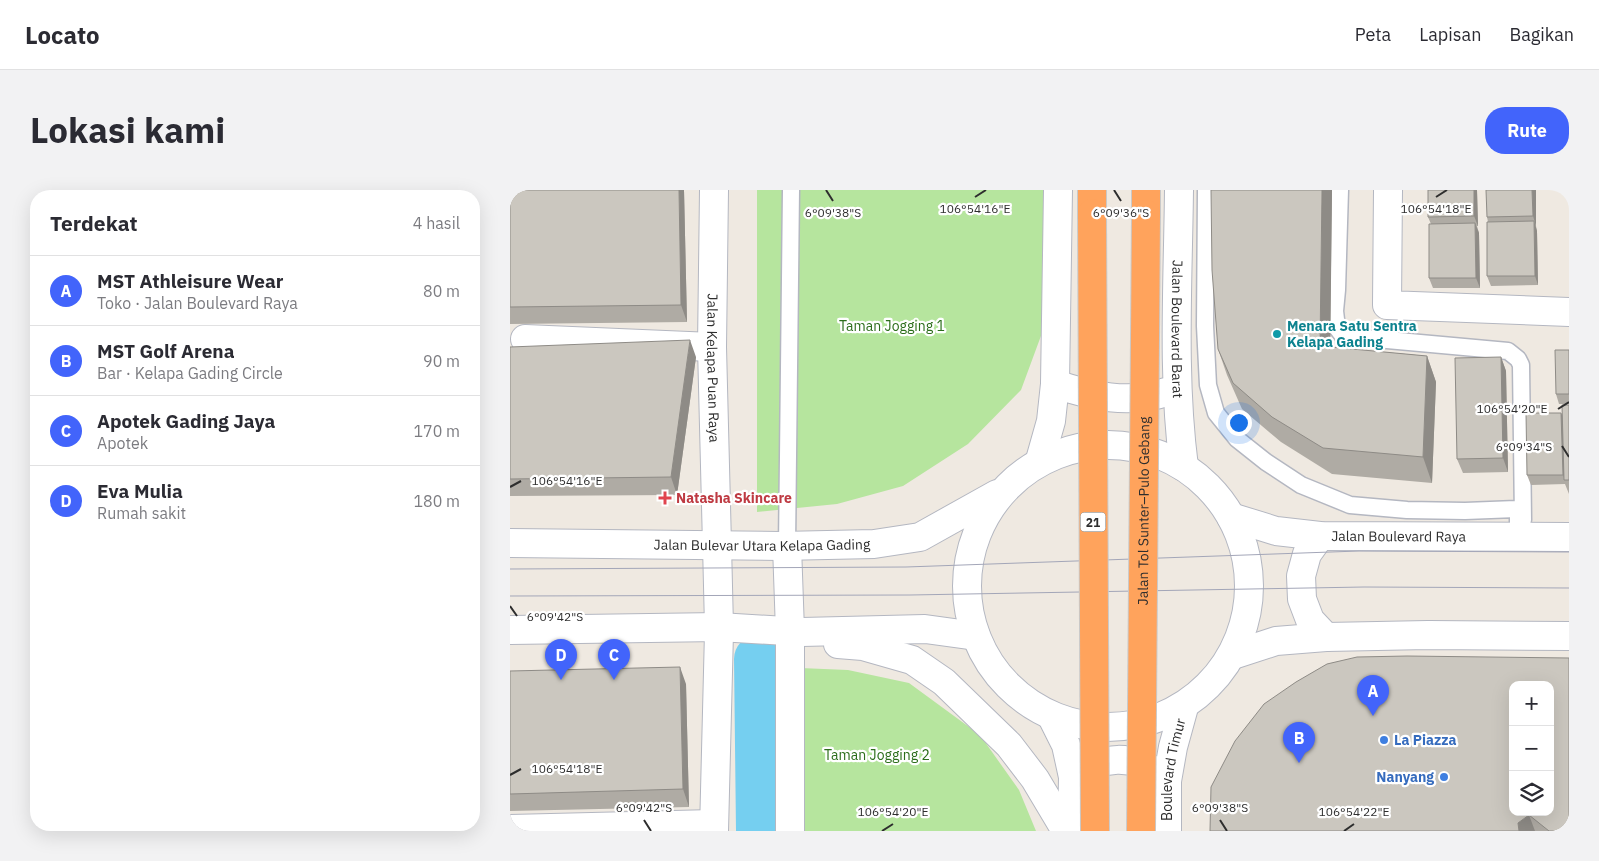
<!DOCTYPE html>
<html lang="id">
<meta charset="utf-8">
<style>
:root{--surface:#fff;--page:#f2f2f3;--text:#2b2b33;--muted:#7c7c81;--line:#e1e1e2;--accent:#4264fb}
body{margin:0;font-family:"IBM Plex Sans",sans-serif;background:var(--page);color:var(--text)}
.controls{position:absolute;right:15px;bottom:15px;display:grid;overflow:hidden;border-radius:10px;box-shadow:0 5px 20px #0002}
.controls button{width:45px;height:45px;display:grid;place-items:center;padding:0;border:0;border-bottom:1px solid var(--line);background:var(--surface);color:var(--text);font:25px sans-serif}
.you{position:absolute;left:728px;top:232px;width:18px;height:18px;margin:-12px;border:4px solid #fff;border-radius:50%;background:#1a73e8;box-shadow:0 0 0 8px #1a73e833}
.badge{display:grid;place-items:center;width:32px;height:32px;border-radius:50%;background:var(--accent);color:#fff;font-size:16px;font-weight:700}
.pin{position:absolute;translate:-50% -41px;filter:drop-shadow(0 1px 2px #0008)}
.pin::after{content:'';position:absolute;top:26px;width:18px;height:15px;background:inherit;clip-path:polygon(0 0,100% 0,50% 100%)}
.list{margin:0;padding:0;list-style:none}
h2{display:flex;justify-content:space-between;align-items:center;height:65px;margin:0;padding:0 20px;font-size:21px}
h2 small{font-size:16px;font-weight:400;color:var(--muted)}
.list li{display:grid;grid-template-columns:32px 1fr auto;gap:15px;align-items:center;box-sizing:border-box;height:70px;padding:0 20px;border-top:1px solid var(--line)}
.list b{display:block;font-size:19px;white-space:nowrap}
.list p{margin:0;font-size:16px;white-space:nowrap;color:var(--muted)}
.list em{font-size:16px;font-style:normal;color:var(--muted)}
.icon{flex:none;width:28px;height:28px;fill:none;stroke:currentColor;stroke-width:2;stroke-linecap:round;stroke-linejoin:round}
.map{position:relative;flex:none;width:1059px;height:641px;overflow:hidden;border-radius:20px}
header{display:flex;align-items:center;gap:30px;box-sizing:border-box;height:70px;padding:0 25px;background:var(--surface);border-bottom:1px solid var(--line)}
header strong{font-size:24px}
nav{display:flex;gap:28px;margin-inline-start:auto;font-size:18px}
.intro{display:flex;align-items:center;justify-content:space-between;box-sizing:border-box;height:120px;padding:0 30px}
h1{margin:0;font-size:35px}
.button{padding:12px 22px;border-radius:20px;background:var(--accent);color:#fff;font-size:18px;font-weight:700}
main{display:flex;gap:30px;padding:0 30px}
aside{flex:1;background:var(--surface);border-radius:20px;box-shadow:0 5px 20px #0002}
.map>svg:first-child{display:block}
.green{fill:#b6e59e}
.lines{fill:none;stroke-linecap:round;stroke-linejoin:round}
.river{stroke:#75cff0;stroke-width:48}
.service-casing{stroke:#b4b7c1;stroke-width:19}
.minor-casing{stroke:#b4b7c1;stroke-width:30}
.tertiary-casing{stroke:#b4b7c1;stroke-width:30}
.secondary-casing{stroke:#b4b7c1;stroke-width:30}
.motorway-casing{stroke:#c9c9c9;stroke-width:30}
.service{stroke:#fff;stroke-width:16}
.minor{stroke:#fff;stroke-width:28}
.tertiary{stroke:#fff;stroke-width:28}
.secondary{stroke:#fff;stroke-width:28}
.motorway{stroke:#ffa35c;stroke-width:28}
.tram{stroke:#a3a6b8;stroke-width:1}
.motorway-bridge-casing{stroke:#c9c9c9;stroke-width:30;stroke-linecap:butt}
.motorway-bridge{stroke:#ffa35c;stroke-width:28}
.wall{fill:#afaba4}
.shaded-wall{fill:#8e8b86}
.building{fill:#cbc7bf;stroke:#8e8b86;fill-rule:evenodd}
.ticks{fill:none;stroke:#2e2e2e;stroke-width:2}
.culture-dot{fill:#0f9aa8;stroke:#fff;stroke-width:2}
.health-dot{fill:#e0444e;stroke:#fff;stroke-width:2}
.shop-dot{fill:#3f7fe0;stroke:#fff;stroke-width:2}
.labels{text-anchor:middle;dominant-baseline:central;stroke-width:4.5;stroke-linejoin:round;paint-order:stroke}
.shield{fill:#fff;stroke:#6d6d6d;stroke-width:1}
.shield-label{font-size:12px;font-weight:bold;fill:#2e2e2e}
.park-label{font-size:14px;fill:#2c6e1b;stroke:#fff}
.culture-label{font-size:14px;font-weight:bold;fill:#0d838f;stroke:#fff;text-anchor:start}
.street-label{font-size:14px;fill:#2e2e2e;stroke:#fff}
.health-label{font-size:14px;font-weight:bold;fill:#be3a42;stroke:#fff;text-anchor:start}
.shop-label{font-size:14px;font-weight:bold;fill:#366cbe;stroke:#fff;text-anchor:start}
.ticks-label{font-size:12px;text-anchor:middle;fill:#2e2e2e;stroke:#fff;stroke-width:4.5;stroke-linejoin:round;paint-order:stroke}
</style>
<header>
<strong>Locato</strong>
<nav><a>Peta</a><a>Lapisan</a><a>Bagikan</a></nav>
</header>
<div class="intro"><h1>Lokasi kami</h1><a class="button">Rute</a></div>
<main>
<aside>
<h2>Terdekat<small>4 hasil</small></h2>
<ul class="list">
<li><span class="badge">A</span><div><b>MST Athleisure Wear</b><p>Toko · Jalan Boulevard Raya</p></div><em>80 m</em></li>
<li><span class="badge">B</span><div><b>MST Golf Arena</b><p>Bar · Kelapa Gading Circle</p></div><em>90 m</em></li>
<li><span class="badge">C</span><div><b>Apotek Gading Jaya</b><p>Apotek</p></div><em>170 m</em></li>
<li><span class="badge">D</span><div><b>Eva Mulia</b><p>Rumah sakit</p></div><em>180 m</em></li>
</ul>
</aside>
<div class="map">
<svg width="1059" height="641" viewBox="0 0 1059 641">
<rect width="100%" height="100%" fill="#efe9e1"/>
<!-- green -->
<path class="green" d="M 247,0 L 538,0 L 542,116 L 511,200 L 458,254 L 393,296 L 327,314 L 247,322 Z
M 290,478 L 338,480 L 399,493 L 470,545 L 509,600 L 526,641 L 290,641 Z"/>
<g class="lines">
<!-- river -->
<path class="river" d="M 248,469 L 250,641"/>
<!-- service casing -->
<g class="service-casing">
<path id="service" d="M 696,0 L 695,136 L 698,195 L 706,223 L 727,249 L 756,272 L 791,295 L 840,315 L 897,320 L 955,321 L 1006,319 L 1008,321 L 1008,348
M 830,0 L 827,100 L 825,121 L 827,138 L 833,146 L 998,161 L 1008,169 L 1011,175 L 1013,330
M 277,356 L 281,0"/>
</g>
<!-- minor casing -->
<g class="minor-casing">
<g id="minor">
<path id="s1" d="M 204,0 L 202,157 L 207,355"/>
<path d="M 878,0 L 877,115 L 1059,122"/>
<path d="M 15,149 L 202,157"/>
<path d="M 0,639 L 204,634"/>
</g>
</g>
<!-- tertiary casing -->
<g class="tertiary-casing">
<path id="tertiary" d="M 280,449 L 280,641
M 204,641 L 209,442"/>
</g>
<!-- secondary casing -->
<g class="secondary-casing">
<g id="secondary">
<path id="s2" d="M 669,0 C 668,92 662,186 674,277"/>
<path d="M 545,194 C 581,206 619,215 656,202"/>
<circle cx="598" cy="396" r="141"/>
<path d="M 530,270 L 541,231 L 545,194 L 548,0"/>
<path id="s3" d="M 721,327 L 766,341 L 810,346 L 1059,347"/>
<path d="M 810,346 L 797,364 L 791,386 L 792,409 L 800,430 L 816,447"/>
<path id="s4" d="M 0,353 L 271,356 L 364,354 L 410,347 L 487,304"/>
<path d="M 207,355 L 209,437"/>
<path d="M 277,356 L 280,441"/>
<path d="M 0,440 L 209,437 L 292,442 L 415,439 L 466,446"/>
<path d="M 328,454 L 353,456 L 402,470 L 434,492 L 499,555 L 525,589 L 556,641"/>
<path d="M 723,465 L 766,451 L 816,447 L 918,445 L 1059,446"/>
<path d="M 542,527 L 556,555 L 563,587 L 562,641"/>
<path d="M 564,586 C 594,566 621,563 651,586"/>
<path id="s5" d="M 657,641 L 657,591 L 663,557 L 674,517"/>
</g>
</g>
<!-- motorway casing -->
<g class="motorway-casing">
<path id="motorway" d="M 582,23 L 582,0
M 636,24 L 636,0"/>
</g>
<!-- service -->
<use href="#service" class="service"/>
<!-- minor -->
<use href="#minor" class="minor"/>
<!-- tertiary -->
<use href="#tertiary" class="tertiary"/>
<!-- secondary -->
<use href="#secondary" class="secondary"/>
<!-- motorway -->
<use href="#motorway" class="motorway"/>
<!-- tram -->
<path class="tram" d="M 0,379 L 396,377 L 849,361 L 1059,362
M 0,406 L 400,405 L 854,397 L 1059,398"/>
<!-- motorway-bridge casing -->
<g class="motorway-bridge-casing">
<g id="motorway-bridge">
<path d="M 582,23 L 585,641"/>
<path id="s6" d="M 631,641 L 636,24"/>
</g>
</g>
<!-- motorway-bridge -->
<use href="#motorway-bridge" class="motorway-bridge"/>
</g>
<!-- wall -->
<path class="wall" d="M 0,0 L 174,0 L 177,132 L 0,134 Z
M 822,0 L 820,157 L 917,166 L 926,192 L 922,293 L 822,284 L 771,252 L 732,219 L 717,185 L 708,159 Z
M 918,0 L 967,0 L 968,36 L 967,36 L 969,43 L 970,98 L 923,98 L 919,88 L 921,34 L 918,27 Z
M 1026,0 L 1026,36 L 1027,41 L 1028,95 L 981,96 L 977,86 L 978,32 L 977,27 Z
M 0,157 L 186,167 L 167,305 L 0,306 Z
M 1059,160 L 1059,214 L 1049,214 L 1046,204 Z
M 991,167 L 996,181 L 998,282 L 953,283 L 947,269 Z
M 1059,215 L 1059,304 L 1055,294 L 1021,295 L 1017,285 L 1051,223 L 1052,225 Z
M 1059,468 L 1059,641 L 700,641 Z
M 0,481 L 176,494 L 179,617 L 0,621 Z"/>
<!-- shaded-wall -->
<path class="shaded-wall" d="M 169,0 L 174,0 L 177,132 L 171,115 Z
M 812,0 L 822,0 L 820,182 L 810,156 Z
M 964,0 L 967,0 L 968,36 L 964,26 Z
M 1022,0 L 1026,0 L 1026,36 L 1023,26 Z
M 1024,31 L 1027,41 L 1028,95 L 1025,86 Z
M 965,33 L 969,43 L 970,98 L 966,88 Z
M 180,150 L 186,167 L 167,305 L 161,287 Z
M 917,166 L 926,192 L 922,293 L 913,267 Z
M 991,167 L 996,181 L 998,282 L 993,268 Z
M 1051,223 L 1055,232 L 1055,290 L 1053,285 Z
M 170,477 L 176,494 L 179,617 L 173,599 Z
M 1019,625 L 1025,641 L 1009,641 L 1008,633 Z"/>
<!-- building -->
<path class="building" d="M 0,0 L 169,0 L 171,115 L 0,117 Z
M 701,0 L 812,0 L 810,156 L 917,166 L 913,267 L 813,258 L 762,227 L 723,193 L 708,159 L 702,80 Z
M 918,0 L 964,0 L 964,26 L 918,27 Z
M 976,0 L 1022,0 L 1023,26 L 977,27 Z
M 1024,31 L 1025,86 L 977,86 L 977,32 Z
M 965,33 L 966,88 L 919,88 L 919,34 Z
M 180,150 L 161,287 L 0,289 L 0,157 Z
M 1045,160 L 1059,160 L 1059,204 L 1046,204 Z
M 991,167 L 993,268 L 947,269 L 945,168 Z
M 1052,215 L 1059,215 L 1059,290 L 1054,290 Z
M 1016,223 L 1051,223 L 1053,285 L 1017,285 Z
M 897,466 L 1059,468 L 1059,641 L 1039,641 L 1019,625 L 1008,633 L 1009,641 L 700,641 L 701,597 L 725,551 L 754,514 L 786,492 L 817,474 L 847,467 ZM 1003,495 L 1040,495 L 1040,622 L 1003,622 Z
M 170,477 L 173,599 L 0,604 L 0,481 Z"/>
<!-- ticks -->
<path class="ticks" d="M 316,0 L 323,11M 604,0 L 611,11M 465,7 L 476,0M 926,7 L 937,0M 1048,219 L 1059,212M 1052,256 L 1059,267M 0,297 L 11,291M 0,416 L 7,426M 0,585 L 11,579M 134,630 L 141,641M 710,630 L 717,641M 372,641 L 383,634M 834,641 L 844,634"/>
<!-- markers -->
<circle class="culture-dot" cx="767" cy="144" r="5"/>
<path class="health-dot" d="M152.5 300.5h5v5h5v5h-5v5h-5v-5h-5v-5h5z"/>
<g class="shop-dot">
<circle cx="874" cy="550" r="5"/>
<circle cx="934" cy="587" r="5"/>
</g>
<g class="labels">
<!-- shield labels -->
<rect class="shield" x="570.5" y="322.5" width="25" height="19" rx="4"/>
<g class="shield-label">
<text x="583" y="332">21</text>
</g>
<!-- park labels -->
<g class="park-label">
<text x="382" y="136">Taman Jogging 1</text>
<text x="367" y="565">Taman Jogging 2</text>
</g>
<!-- culture labels -->
<g class="culture-label">
<text x="777" y="136">Menara Satu Sentra<tspan x="777" dy="16">Kelapa Gading</tspan></text>
</g>
<!-- street labels -->
<g class="street-label">
<text stroke="none"><textPath href="#s2" startOffset="139">Jalan Boulevard Barat</textPath></text>
<text stroke="none"><textPath href="#s1" startOffset="178">Jalan Kelapa Puan Raya</textPath></text>
<text stroke="none"><textPath href="#s6" startOffset="320">Jalan Tol Sunter–Pulo Gebang</textPath></text>
<text stroke="none"><textPath href="#s3" startOffset="170">Jalan Boulevard Raya</textPath></text>
<text stroke="none"><textPath href="#s4" startOffset="252">Jalan Bulevar Utara Kelapa Gading</textPath></text>
<text stroke="none"><textPath href="#s5" startOffset="62">Boulevard Timur</textPath></text>
</g>
<!-- health labels -->
<g class="health-label">
<text x="166" y="308">Natasha Skincare</text>
</g>
<!-- shop labels -->
<g class="shop-label">
<text x="884" y="550">La Piazza</text>
<text x="924" y="587" text-anchor="end">Nanyang</text>
</g>
</g>
<g class="ticks-label">
<text x="465" y="23">106°54'16"E</text>
<text x="926" y="23">106°54'18"E</text>
<text x="323" y="27">6°09'38"S</text>
<text x="611" y="27">6°09'36"S</text>
<text x="1002" y="223">106°54'20"E</text>
<text x="1014" y="261">6°09'34"S</text>
<text x="57" y="295">106°54'16"E</text>
<text x="45" y="431">6°09'42"S</text>
<text x="57" y="583">106°54'18"E</text>
<text x="134" y="622">6°09'42"S</text>
<text x="710" y="622">6°09'38"S</text>
<text x="383" y="626">106°54'20"E</text>
<text x="844" y="626">106°54'22"E</text>
</g>
</svg>
<div class="controls">
<button>+</button>
<button>−</button>
<button><svg class="icon" aria-label="layers" viewBox="0 0 24 24"><path d="M12 4l9 5-9 5-9-5zM3 14l9 5 9-5"/></svg></button>
</div>
<div class="you"></div>
<div class="pin badge" style="left:863px;top:526px">A</div>
<div class="pin badge" style="left:789px;top:573px">B</div>
<div class="pin badge" style="left:104px;top:490px">C</div>
<div class="pin badge" style="left:51px;top:490px">D</div>
</div>
</main>
